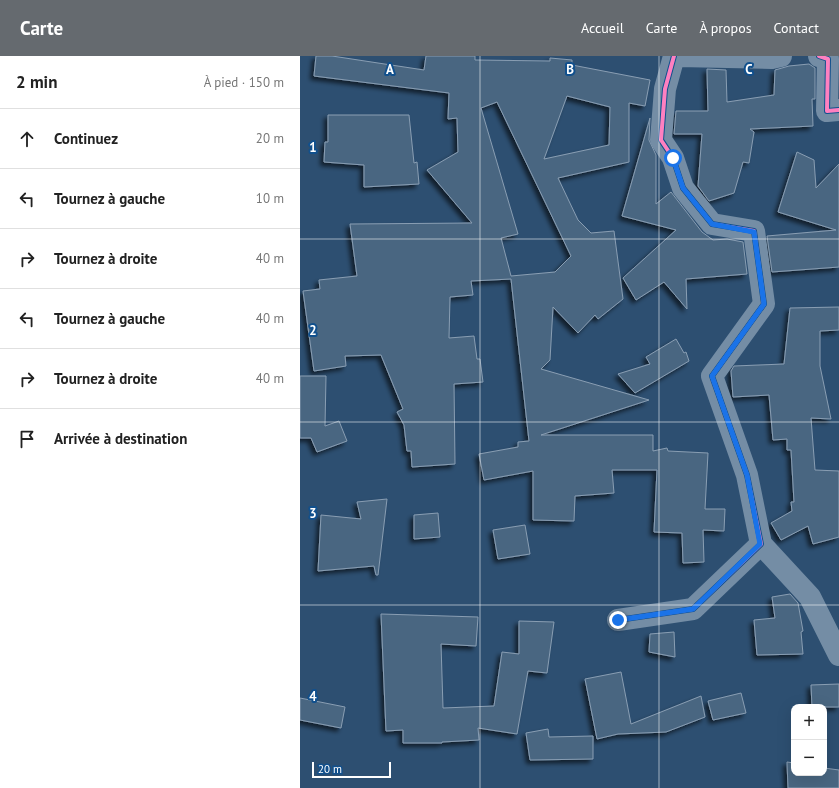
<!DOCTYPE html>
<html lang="fr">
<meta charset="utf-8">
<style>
:root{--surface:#fff;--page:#f6f6f6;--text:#222;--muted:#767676;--line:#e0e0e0;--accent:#656a6f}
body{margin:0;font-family:"PT Sans",sans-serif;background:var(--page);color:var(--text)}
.controls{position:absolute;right:12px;bottom:12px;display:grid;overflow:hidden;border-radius:8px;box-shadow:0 4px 16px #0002}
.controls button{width:36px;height:36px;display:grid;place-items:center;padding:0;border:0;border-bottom:1px solid var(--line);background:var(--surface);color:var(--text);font:20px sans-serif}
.scale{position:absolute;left:12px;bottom:10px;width:79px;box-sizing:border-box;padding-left:4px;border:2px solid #fff;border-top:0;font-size:11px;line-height:14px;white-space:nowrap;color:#fff;-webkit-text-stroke:3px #11508d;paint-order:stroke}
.stop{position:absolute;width:12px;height:12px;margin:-9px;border:3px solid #1a73e8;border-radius:50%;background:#fff}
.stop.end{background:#1a73e8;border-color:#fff;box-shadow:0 1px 4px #0008}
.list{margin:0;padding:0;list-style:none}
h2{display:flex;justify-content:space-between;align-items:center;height:52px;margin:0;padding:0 16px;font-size:17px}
h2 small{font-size:13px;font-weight:400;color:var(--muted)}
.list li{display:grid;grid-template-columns:26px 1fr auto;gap:12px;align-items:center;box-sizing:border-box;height:60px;padding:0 16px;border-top:1px solid var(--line)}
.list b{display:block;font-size:15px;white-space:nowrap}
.list em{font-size:13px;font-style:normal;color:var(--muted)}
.icon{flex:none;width:22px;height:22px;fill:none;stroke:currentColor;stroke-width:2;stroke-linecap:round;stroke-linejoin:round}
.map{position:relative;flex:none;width:539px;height:732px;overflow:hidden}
header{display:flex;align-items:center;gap:24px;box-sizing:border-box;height:56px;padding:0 20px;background:var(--accent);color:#fff}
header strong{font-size:19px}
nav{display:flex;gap:22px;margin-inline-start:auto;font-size:14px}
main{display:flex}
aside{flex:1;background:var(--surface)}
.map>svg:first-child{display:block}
.building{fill:#4a6681;stroke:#899eb3;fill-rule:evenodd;filter:url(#shadow)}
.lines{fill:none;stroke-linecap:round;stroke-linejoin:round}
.minor{stroke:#748da5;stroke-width:22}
.cycleway-casing{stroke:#11508d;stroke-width:6}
.cycleway{stroke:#ff80c0;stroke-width:4}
.route{stroke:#1a73e8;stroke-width:5}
.grid{fill:none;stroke:#fff;stroke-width:1;stroke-opacity:0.55}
.grid-label{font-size:13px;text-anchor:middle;font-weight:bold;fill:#fff;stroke:#11508d;stroke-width:4;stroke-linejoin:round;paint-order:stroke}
</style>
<header>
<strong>Carte</strong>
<nav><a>Accueil</a><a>Carte</a><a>À propos</a><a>Contact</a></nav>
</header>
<main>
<aside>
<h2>2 min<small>À pied · 150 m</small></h2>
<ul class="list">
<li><svg class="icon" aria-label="ahead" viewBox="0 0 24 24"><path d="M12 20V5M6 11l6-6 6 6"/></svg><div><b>Continuez</b></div><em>20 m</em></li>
<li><svg class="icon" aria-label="left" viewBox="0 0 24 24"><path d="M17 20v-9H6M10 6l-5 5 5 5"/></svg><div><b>Tournez à gauche</b></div><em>10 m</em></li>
<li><svg class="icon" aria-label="right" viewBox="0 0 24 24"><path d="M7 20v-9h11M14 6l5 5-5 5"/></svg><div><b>Tournez à droite</b></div><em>40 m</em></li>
<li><svg class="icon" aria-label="left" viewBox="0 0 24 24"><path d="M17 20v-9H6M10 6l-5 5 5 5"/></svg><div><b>Tournez à gauche</b></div><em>40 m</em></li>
<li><svg class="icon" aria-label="right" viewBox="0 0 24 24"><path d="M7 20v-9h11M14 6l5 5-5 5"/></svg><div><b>Tournez à droite</b></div><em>40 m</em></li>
<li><svg class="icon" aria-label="arrive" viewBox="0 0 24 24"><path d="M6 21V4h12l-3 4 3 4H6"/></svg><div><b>Arrivée à destination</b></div></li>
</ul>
</aside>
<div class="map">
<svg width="539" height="732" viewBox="0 0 539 732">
<defs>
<filter id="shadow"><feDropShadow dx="-3.5" dy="3.5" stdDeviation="2" flood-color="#0009"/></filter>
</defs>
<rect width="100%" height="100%" fill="#2d4f71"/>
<!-- building -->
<path class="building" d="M 16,0 L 32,0 L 124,14 L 126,0 L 175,0 L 175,4 L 250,5 L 250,2 L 272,4 L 272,9 L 350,24 L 345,50 L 329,47 L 329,106 L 258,122 L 278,164 L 291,177 L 314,175 L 323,243 L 298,263 L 295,259 L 278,277 L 253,251 L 250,304 L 241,313 L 349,344 L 241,379 L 353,379 L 353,395 L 367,392 L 368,395 L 408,397 L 405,453 L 425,453 L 424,475 L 403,474 L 404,506 L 383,507 L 382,477 L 354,476 L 357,414 L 312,414 L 314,437 L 275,440 L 274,465 L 233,464 L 233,415 L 184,424 L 179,398 L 218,391 L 218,386 L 229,385 L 211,223 L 171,225 L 173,239 L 150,241 L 149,282 L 174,280 L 177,303 L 180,303 L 183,326 L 154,328 L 155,408 L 112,411 L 111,395 L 107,395 L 104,369 L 97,356 L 103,353 L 81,299 L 45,300 L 46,310 L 14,315 L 3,235 L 20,233 L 19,224 L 57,220 L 50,168 L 172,167 L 127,114 L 158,96 L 157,62 L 148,63 L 149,37 L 14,20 ZM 267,40 L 310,51 L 309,89 L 244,103 ZM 197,46 L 271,200 L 255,216 L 211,220 L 201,182 L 218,178 L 181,52 Z
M 509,8 L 515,12 L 515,43 L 512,43 L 513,70 L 450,73 L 454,76 L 449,107 L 443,106 L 434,137 L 409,145 L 398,130 L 402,78 L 374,78 L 376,55 L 408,55 L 407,13 L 426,14 L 427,46 L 474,39 L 475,14 L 489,10 Z
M 28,59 L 109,59 L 114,107 L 117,106 L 119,128 L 64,131 L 64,109 L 24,106 L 25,86 L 28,86 Z
M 350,62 L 349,84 L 356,99 L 356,148 L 371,136 L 402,176 L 413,184 L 427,183 L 443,186 L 447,218 L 386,223 L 387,253 L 364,226 L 336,244 L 323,222 L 376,174 L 322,160 Z
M 497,96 L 514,104 L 516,132 L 539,108 L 539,211 L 472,216 L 467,180 L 536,174 L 478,156 Z
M 539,251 L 539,274 L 520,275 L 520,310 L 531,363 L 511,362 L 515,414 L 539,415 L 539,481 L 513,488 L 508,470 L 481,484 L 471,467 L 492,455 L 491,446 L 494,446 L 491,394 L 487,394 L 487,383 L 473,384 L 469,339 L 433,341 L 431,315 L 434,310 L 484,308 L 490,252 Z
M 376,283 L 384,297 L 386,296 L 389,305 L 335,337 L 318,318 L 350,308 L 346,301 Z
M 0,320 L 26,320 L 25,370 L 39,365 L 47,385 L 17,396 L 11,382 L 0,382 Z
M 87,443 L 78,519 L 76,519 L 74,510 L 18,515 L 21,459 L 61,463 L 57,446 Z
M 138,457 L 140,481 L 114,483 L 114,459 Z
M 225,469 L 230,498 L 198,503 L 193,474 Z
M 490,538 L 498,547 L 503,575 L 501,576 L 503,598 L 457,599 L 454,564 L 475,562 L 472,541 Z
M 81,558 L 178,561 L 176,590 L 141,588 L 143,652 L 194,650 L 202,596 L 219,598 L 219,565 L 254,566 L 247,617 L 228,615 L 217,678 L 178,672 L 179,684 L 142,686 L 142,687 L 103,687 L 103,674 L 86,675 Z
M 374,576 L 375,601 L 349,596 L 350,578 Z
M 321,616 L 331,668 L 401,640 L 405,661 L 366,676 L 318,678 L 297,683 L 285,623 Z
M 539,628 L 539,651 L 512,651 L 511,629 Z
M 441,637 L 446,657 L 413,664 L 408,645 Z
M 0,642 L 45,651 L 41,672 L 0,664 Z
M 248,673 L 249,681 L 293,680 L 293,703 L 230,704 L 226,677 Z
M 487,706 L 494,707 L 494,717 L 524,717 L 524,712 L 539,714 L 539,732 L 488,732 Z"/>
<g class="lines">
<!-- minor -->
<path class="minor" d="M 379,0 L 472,2 L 481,0
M 519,0 L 528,3 L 527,55 L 539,54
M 461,488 L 510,541 L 539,599
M 318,564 L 393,553 L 461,488 L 447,419 L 412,320 L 464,248 L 454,175 L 412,168 L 383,132 L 373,102 L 361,84 L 365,33 L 374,0"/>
<!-- cycleway casing -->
<g class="cycleway-casing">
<path id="cycleway" d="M 519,0 L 528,3 L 527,55 L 539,54
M 318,564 L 393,553 L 461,488 L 447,419 L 412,320 L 464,248 L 454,175 L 412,168 L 383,132 L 373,102 L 361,84 L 365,33 L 374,0"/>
</g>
<!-- cycleway -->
<use href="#cycleway" class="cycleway"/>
</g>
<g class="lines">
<!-- route -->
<path class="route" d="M 318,564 L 393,553 L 460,488 L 447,419 L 412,320 L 464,248 L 454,176 L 412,168 L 383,132 L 373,102"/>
</g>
<!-- grid -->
<path class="grid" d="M 180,0 L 180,732M 359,0 L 359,732M 0,183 L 539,183M 0,366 L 539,366M 0,549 L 539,549"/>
<g class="grid-label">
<text x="90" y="18">A</text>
<text x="270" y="18">B</text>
<text x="449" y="18">C</text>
<text x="13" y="96">1</text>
<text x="13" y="279">2</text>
<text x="13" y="462">3</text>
<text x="13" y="645">4</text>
</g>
</svg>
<div class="controls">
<button>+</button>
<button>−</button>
</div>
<div class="scale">20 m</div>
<div class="stop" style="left:373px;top:102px"></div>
<div class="stop end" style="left:318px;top:564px"></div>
</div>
</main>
